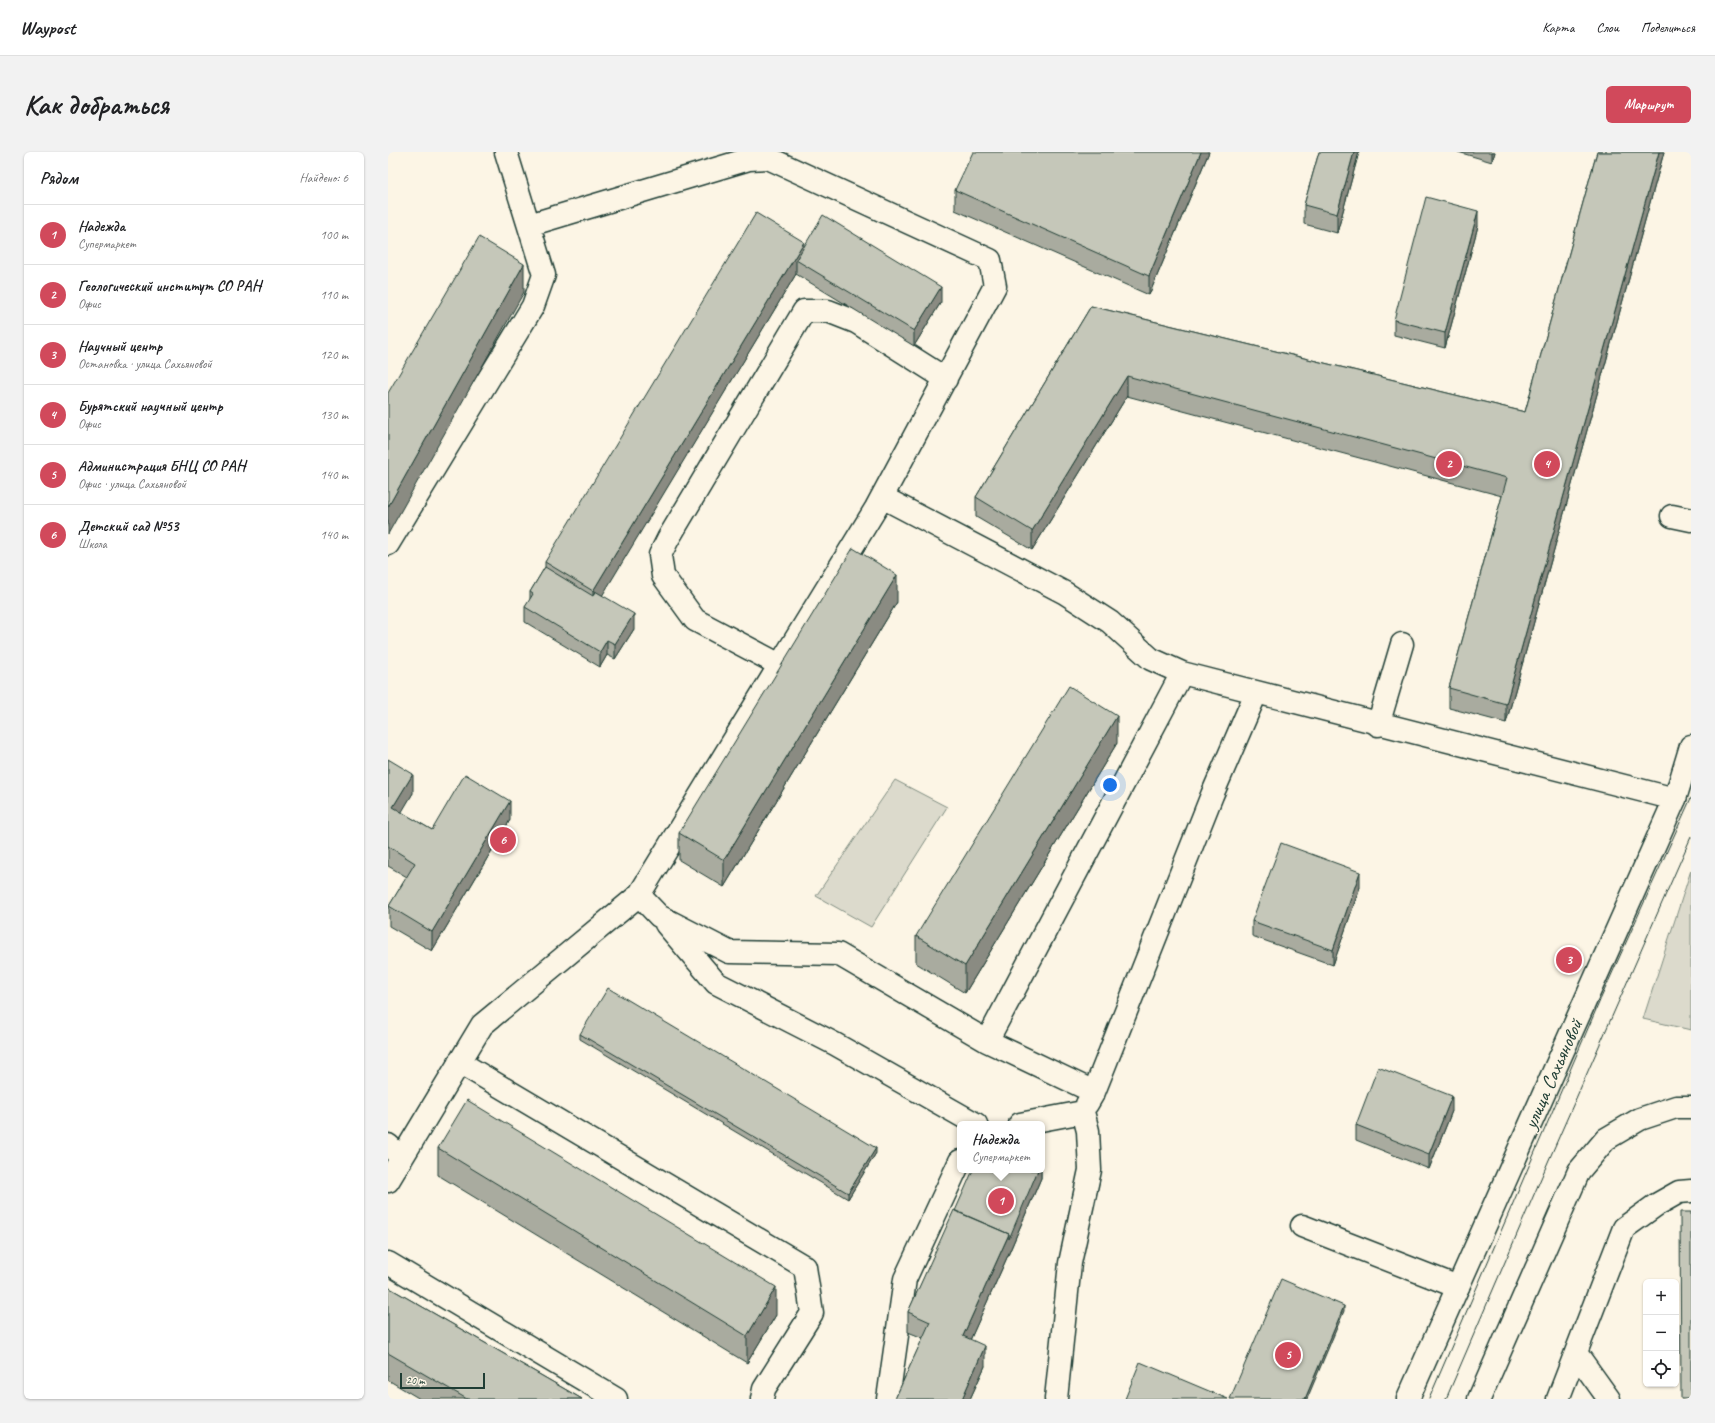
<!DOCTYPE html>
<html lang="ru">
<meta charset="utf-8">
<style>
:root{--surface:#fff;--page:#f2f2f2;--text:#202124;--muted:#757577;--line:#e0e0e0;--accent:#d1495b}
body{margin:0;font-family:Caveat,sans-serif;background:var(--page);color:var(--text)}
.controls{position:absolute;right:12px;bottom:12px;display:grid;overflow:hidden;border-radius:6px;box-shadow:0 1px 3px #0004}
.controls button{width:36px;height:36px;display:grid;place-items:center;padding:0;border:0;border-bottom:1px solid var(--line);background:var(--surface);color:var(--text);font:20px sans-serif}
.scale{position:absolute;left:12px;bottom:10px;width:85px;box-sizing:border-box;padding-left:4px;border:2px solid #1f3d34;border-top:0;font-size:11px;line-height:14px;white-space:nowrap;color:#1f3d34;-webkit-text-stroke:3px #fcf5e5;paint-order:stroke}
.you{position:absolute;left:722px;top:633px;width:14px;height:14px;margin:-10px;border:3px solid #fff;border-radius:50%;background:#1a73e8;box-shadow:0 0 0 6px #1a73e833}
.badge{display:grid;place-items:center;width:26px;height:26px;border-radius:50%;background:var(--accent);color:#fff;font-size:13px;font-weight:700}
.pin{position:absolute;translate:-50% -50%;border:2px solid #fff;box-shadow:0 1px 4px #0006}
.popup{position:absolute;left:569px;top:969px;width:88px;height:52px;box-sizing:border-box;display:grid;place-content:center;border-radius:6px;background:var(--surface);filter:drop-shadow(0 1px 3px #0005);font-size:13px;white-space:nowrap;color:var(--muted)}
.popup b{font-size:15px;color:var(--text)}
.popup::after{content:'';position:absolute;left:50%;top:100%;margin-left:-8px;border:8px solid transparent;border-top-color:var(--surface)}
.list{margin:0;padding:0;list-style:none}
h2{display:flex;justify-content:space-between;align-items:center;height:52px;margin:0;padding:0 16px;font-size:17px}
h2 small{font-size:13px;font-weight:400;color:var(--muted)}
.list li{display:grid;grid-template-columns:26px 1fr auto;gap:12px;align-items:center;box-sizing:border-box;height:60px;padding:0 16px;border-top:1px solid var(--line)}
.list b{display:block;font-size:15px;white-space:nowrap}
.list p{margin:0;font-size:13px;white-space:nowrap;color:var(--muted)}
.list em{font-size:13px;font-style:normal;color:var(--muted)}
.icon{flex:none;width:22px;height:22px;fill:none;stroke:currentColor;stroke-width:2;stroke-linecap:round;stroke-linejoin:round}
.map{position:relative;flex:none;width:1303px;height:1247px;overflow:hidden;border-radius:6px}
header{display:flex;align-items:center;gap:24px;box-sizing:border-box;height:56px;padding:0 20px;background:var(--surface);border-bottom:1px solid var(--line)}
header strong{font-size:19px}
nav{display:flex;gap:22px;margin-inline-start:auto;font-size:14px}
.intro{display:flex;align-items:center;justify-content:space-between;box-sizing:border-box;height:96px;padding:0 24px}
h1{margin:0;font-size:28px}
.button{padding:10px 18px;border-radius:6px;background:var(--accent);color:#fff;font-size:14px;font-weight:700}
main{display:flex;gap:24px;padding:0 24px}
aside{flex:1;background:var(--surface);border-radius:6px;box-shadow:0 1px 3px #0004}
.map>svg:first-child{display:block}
.green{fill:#dcdacc;stroke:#7e8c80}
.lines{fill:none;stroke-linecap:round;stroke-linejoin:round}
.minor-casing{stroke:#1f3d34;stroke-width:25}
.major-casing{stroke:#1f3d34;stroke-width:25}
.minor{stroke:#fcf5e5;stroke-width:22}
.major{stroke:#fcf5e5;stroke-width:22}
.tram{stroke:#1f3d34;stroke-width:1}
.wall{fill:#a9ab9f;stroke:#1f3d34}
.shaded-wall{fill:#8a8b82;stroke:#1f3d34}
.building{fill:#c5c7b9;stroke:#1f3d34}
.labels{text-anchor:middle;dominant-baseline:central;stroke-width:3;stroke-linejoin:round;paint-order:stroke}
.street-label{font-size:20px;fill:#1f3d34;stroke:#fcf5e5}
</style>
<header>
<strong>Waypost</strong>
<nav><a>Карта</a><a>Слои</a><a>Поделиться</a></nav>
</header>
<div class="intro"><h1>Как добраться</h1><a class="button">Маршрут</a></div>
<main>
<aside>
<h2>Рядом<small>Найдено: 6</small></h2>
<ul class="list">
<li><span class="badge">1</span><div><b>Надежда</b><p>Супермаркет</p></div><em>100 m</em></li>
<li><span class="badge">2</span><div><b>Геологический институт СО РАН</b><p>Офис</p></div><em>110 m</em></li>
<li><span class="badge">3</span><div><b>Научный центр</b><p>Остановка · улица Сахьяновой</p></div><em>120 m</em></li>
<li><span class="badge">4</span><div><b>Бурятский научный центр</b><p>Офис</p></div><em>130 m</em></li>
<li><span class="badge">5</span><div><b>Администрация БНЦ СО РАН</b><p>Офис · улица Сахьяновой</p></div><em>140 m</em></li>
<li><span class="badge">6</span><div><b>Детский сад №53</b><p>Школа</p></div><em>140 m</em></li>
</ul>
</aside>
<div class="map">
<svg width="1303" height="1247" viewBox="0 0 1303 1247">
<rect width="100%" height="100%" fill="#fcf5e5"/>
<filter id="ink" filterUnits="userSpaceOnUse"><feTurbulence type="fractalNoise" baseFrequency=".025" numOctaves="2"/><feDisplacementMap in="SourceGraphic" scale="8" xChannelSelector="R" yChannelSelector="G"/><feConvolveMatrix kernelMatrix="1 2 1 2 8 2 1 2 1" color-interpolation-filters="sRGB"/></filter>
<g filter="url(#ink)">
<!-- green -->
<path class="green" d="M 507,628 L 559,655 L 483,775 L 428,744 Z
M 1303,718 L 1303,878 L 1255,867 Z"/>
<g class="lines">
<!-- minor casing -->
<g class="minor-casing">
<path id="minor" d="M 494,345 L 677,441 L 722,470 L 763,507 L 794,521 L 1287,647
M 1284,364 L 1303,368
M 0,392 L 145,154 L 156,123 L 118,0
M 392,513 L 307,468 L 275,424 L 272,403 L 280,387 L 416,159 L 440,159 L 468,170 L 558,227
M 990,573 L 1014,492
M 251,743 L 271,764 L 341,800 L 450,802 L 599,889 L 794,521
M 278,772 L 328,831 L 447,892 L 588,972
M 599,889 L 706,940 L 699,952
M 71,910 L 417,1115 L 424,1161 L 376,1237 L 374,1247
M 706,940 L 824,643 L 868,541
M 632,972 L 695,960 L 700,979 L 702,1018 L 682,1111 L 668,1247
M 0,993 L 14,1006
M 0,1029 L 94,873 L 251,743 L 488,356 L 607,134 L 602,108 L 380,6 L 361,7 L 141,73
M 914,1074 L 1070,1135
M 0,1111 L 228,1247
M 1188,1201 L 1221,1247
M 500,1247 L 517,1127 L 572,1009
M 1170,1247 L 1236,1076 L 1268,1053 L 1291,1040 L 1303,1039"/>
</g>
<!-- major casing -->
<g class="major-casing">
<path id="major" d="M 1020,1247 L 1287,647 L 1303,594
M 1091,1247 L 1191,1019 L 1218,987 L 1252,967 L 1288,955 L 1303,955"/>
</g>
<!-- minor -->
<use href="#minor" class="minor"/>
<!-- major -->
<use href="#major" class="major"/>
<!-- tram -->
<path class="tram" d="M 1041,1247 L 1213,846 L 1303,646
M 1058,1247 L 1160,1010 L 1303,685"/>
</g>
<!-- wall -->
<path class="wall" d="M 821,0 L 761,143 L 567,58 L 567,38 Z
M 931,0 L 971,0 L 949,81 L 916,72 L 916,53 Z
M 1070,0 L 1107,0 L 1104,10 Z
M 1209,0 L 1276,0 L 1118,571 L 1061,556 L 1061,536 L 1114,344 L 739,244 L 644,398 L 588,365 L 588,345 L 703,154 L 1137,260 Z
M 1090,74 L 1057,196 L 1006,183 L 1006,168 Z
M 416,94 L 553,150 L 526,194 L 408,122 L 214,443 L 246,477 L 227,507 L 219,503 L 212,515 L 137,470 L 137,455 L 142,448 L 142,440 L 157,415 L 157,410 Z
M 509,450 L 336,735 L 291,708 L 291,681 Z
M 729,591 L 577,841 L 528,811 L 528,784 Z
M 0,607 L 25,641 L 13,660 L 44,678 L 122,668 L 44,799 L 1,774 L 1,754 L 19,725 L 0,714 Z
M 972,735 L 945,813 L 864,784 L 864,769 Z
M 192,882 L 488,1001 L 460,1047 L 192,887 Z
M 1064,959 L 1041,1017 L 968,988 L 968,973 Z
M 50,996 L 388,1163 L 359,1211 L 50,1023 Z
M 653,1018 L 653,1026 L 621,1101 L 582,1188 L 597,1214 L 582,1247 L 507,1247 L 535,1186 L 520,1180 L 520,1160 L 567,1059 Z
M 0,1135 L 194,1247 L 32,1247 L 0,1228 Z"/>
<!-- shaded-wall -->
<path class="shaded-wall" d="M 813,0 L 821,0 L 761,143 L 761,124 Z
M 966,0 L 971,0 L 949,81 L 949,62 Z
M 1104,0 L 1107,0 L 1104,10 Z
M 1271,0 L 1276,0 L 1118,571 L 1118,552 Z
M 1090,59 L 1090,74 L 1057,196 L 1057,181 Z
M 416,90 L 416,109 L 408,108 L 408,122 L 205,459 L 205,439 Z
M 136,112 L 136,140 L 0,382 L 0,355 Z
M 553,135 L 553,150 L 526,194 L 526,179 Z
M 739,224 L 739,244 L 644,398 L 644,379 Z
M 509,423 L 509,450 L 336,735 L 336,708 Z
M 246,462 L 246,477 L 227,507 L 227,492 Z
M 219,488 L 219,503 L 212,515 L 212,500 Z
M 729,564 L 729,591 L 577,841 L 577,814 Z
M 25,622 L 25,641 L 5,675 L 5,655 Z
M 122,649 L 122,668 L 44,799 L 44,780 Z
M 972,720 L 972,735 L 945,813 L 945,798 Z
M 1064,944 L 1064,959 L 1041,1017 L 1041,1002 Z
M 488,996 L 488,1001 L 460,1047 L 460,1041 Z
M 650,1018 L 653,1018 L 653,1026 L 621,1101 L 575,1204 L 575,1184 Z
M 388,1135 L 388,1163 L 359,1211 L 359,1184 Z
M 956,1154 L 956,1159 L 919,1247 L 917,1247 Z
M 597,1194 L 597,1214 L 582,1247 L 574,1247 Z"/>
<!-- building -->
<path class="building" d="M 585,0 L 813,0 L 761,124 L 567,38 Z
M 931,0 L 966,0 L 949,62 L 916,53 Z
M 1209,0 L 1271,0 L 1118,552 L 1061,536 L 1119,326 L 739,224 L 644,379 L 588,345 L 703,154 L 1137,260 Z
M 1038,45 L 1090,59 L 1057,181 L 1006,168 Z
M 368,61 L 416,90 L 205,439 L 157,410 Z
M 435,63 L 553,135 L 526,179 L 408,108 Z
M 91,85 L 136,112 L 0,355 L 0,241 Z
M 465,396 L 509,423 L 336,708 L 291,681 Z
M 157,415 L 205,444 L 207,439 L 246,462 L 227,492 L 219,488 L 212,500 L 137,455 L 145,442 L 142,440 Z
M 681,534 L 729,564 L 577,814 L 528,784 Z
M 0,607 L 25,622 L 5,655 L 44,678 L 77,622 L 122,649 L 44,780 L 1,754 L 27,711 L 0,694 Z
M 893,691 L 972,720 L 945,798 L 864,769 Z
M 220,836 L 488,996 L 460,1041 L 192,882 Z
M 990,915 L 1064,944 L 1041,1002 L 968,973 Z
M 79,948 L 388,1135 L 359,1184 L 50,996 Z
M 585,1018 L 650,1018 L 621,1087 L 621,1082 L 567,1059 Z
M 566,1058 L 621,1082 L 575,1184 L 597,1194 L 574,1247 L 507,1247 L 542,1170 L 520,1160 Z
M 1292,1060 L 1303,1060 L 1303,1247 L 1293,1247 Z
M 893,1127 L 956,1154 L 917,1247 L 842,1247 Z
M 0,1135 L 194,1247 L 79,1247 L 0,1201 Z
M 752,1210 L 840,1247 L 737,1247 Z"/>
</g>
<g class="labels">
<!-- street labels -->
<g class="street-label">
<text transform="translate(1165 922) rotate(-66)">улица Сахьяновой</text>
</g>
</g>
</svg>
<div class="controls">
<button>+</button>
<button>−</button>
<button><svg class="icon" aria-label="locate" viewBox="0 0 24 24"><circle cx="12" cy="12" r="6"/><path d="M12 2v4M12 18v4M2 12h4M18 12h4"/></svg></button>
</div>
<div class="scale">20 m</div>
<div class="you"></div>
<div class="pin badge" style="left:613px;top:1049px">1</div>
<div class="popup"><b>Надежда</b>Супермаркет</div>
<div class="pin badge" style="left:1061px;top:312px">2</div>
<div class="pin badge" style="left:1181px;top:808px">3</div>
<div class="pin badge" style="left:1159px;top:312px">4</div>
<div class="pin badge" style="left:900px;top:1203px">5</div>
<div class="pin badge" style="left:115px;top:688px">6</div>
</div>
</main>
